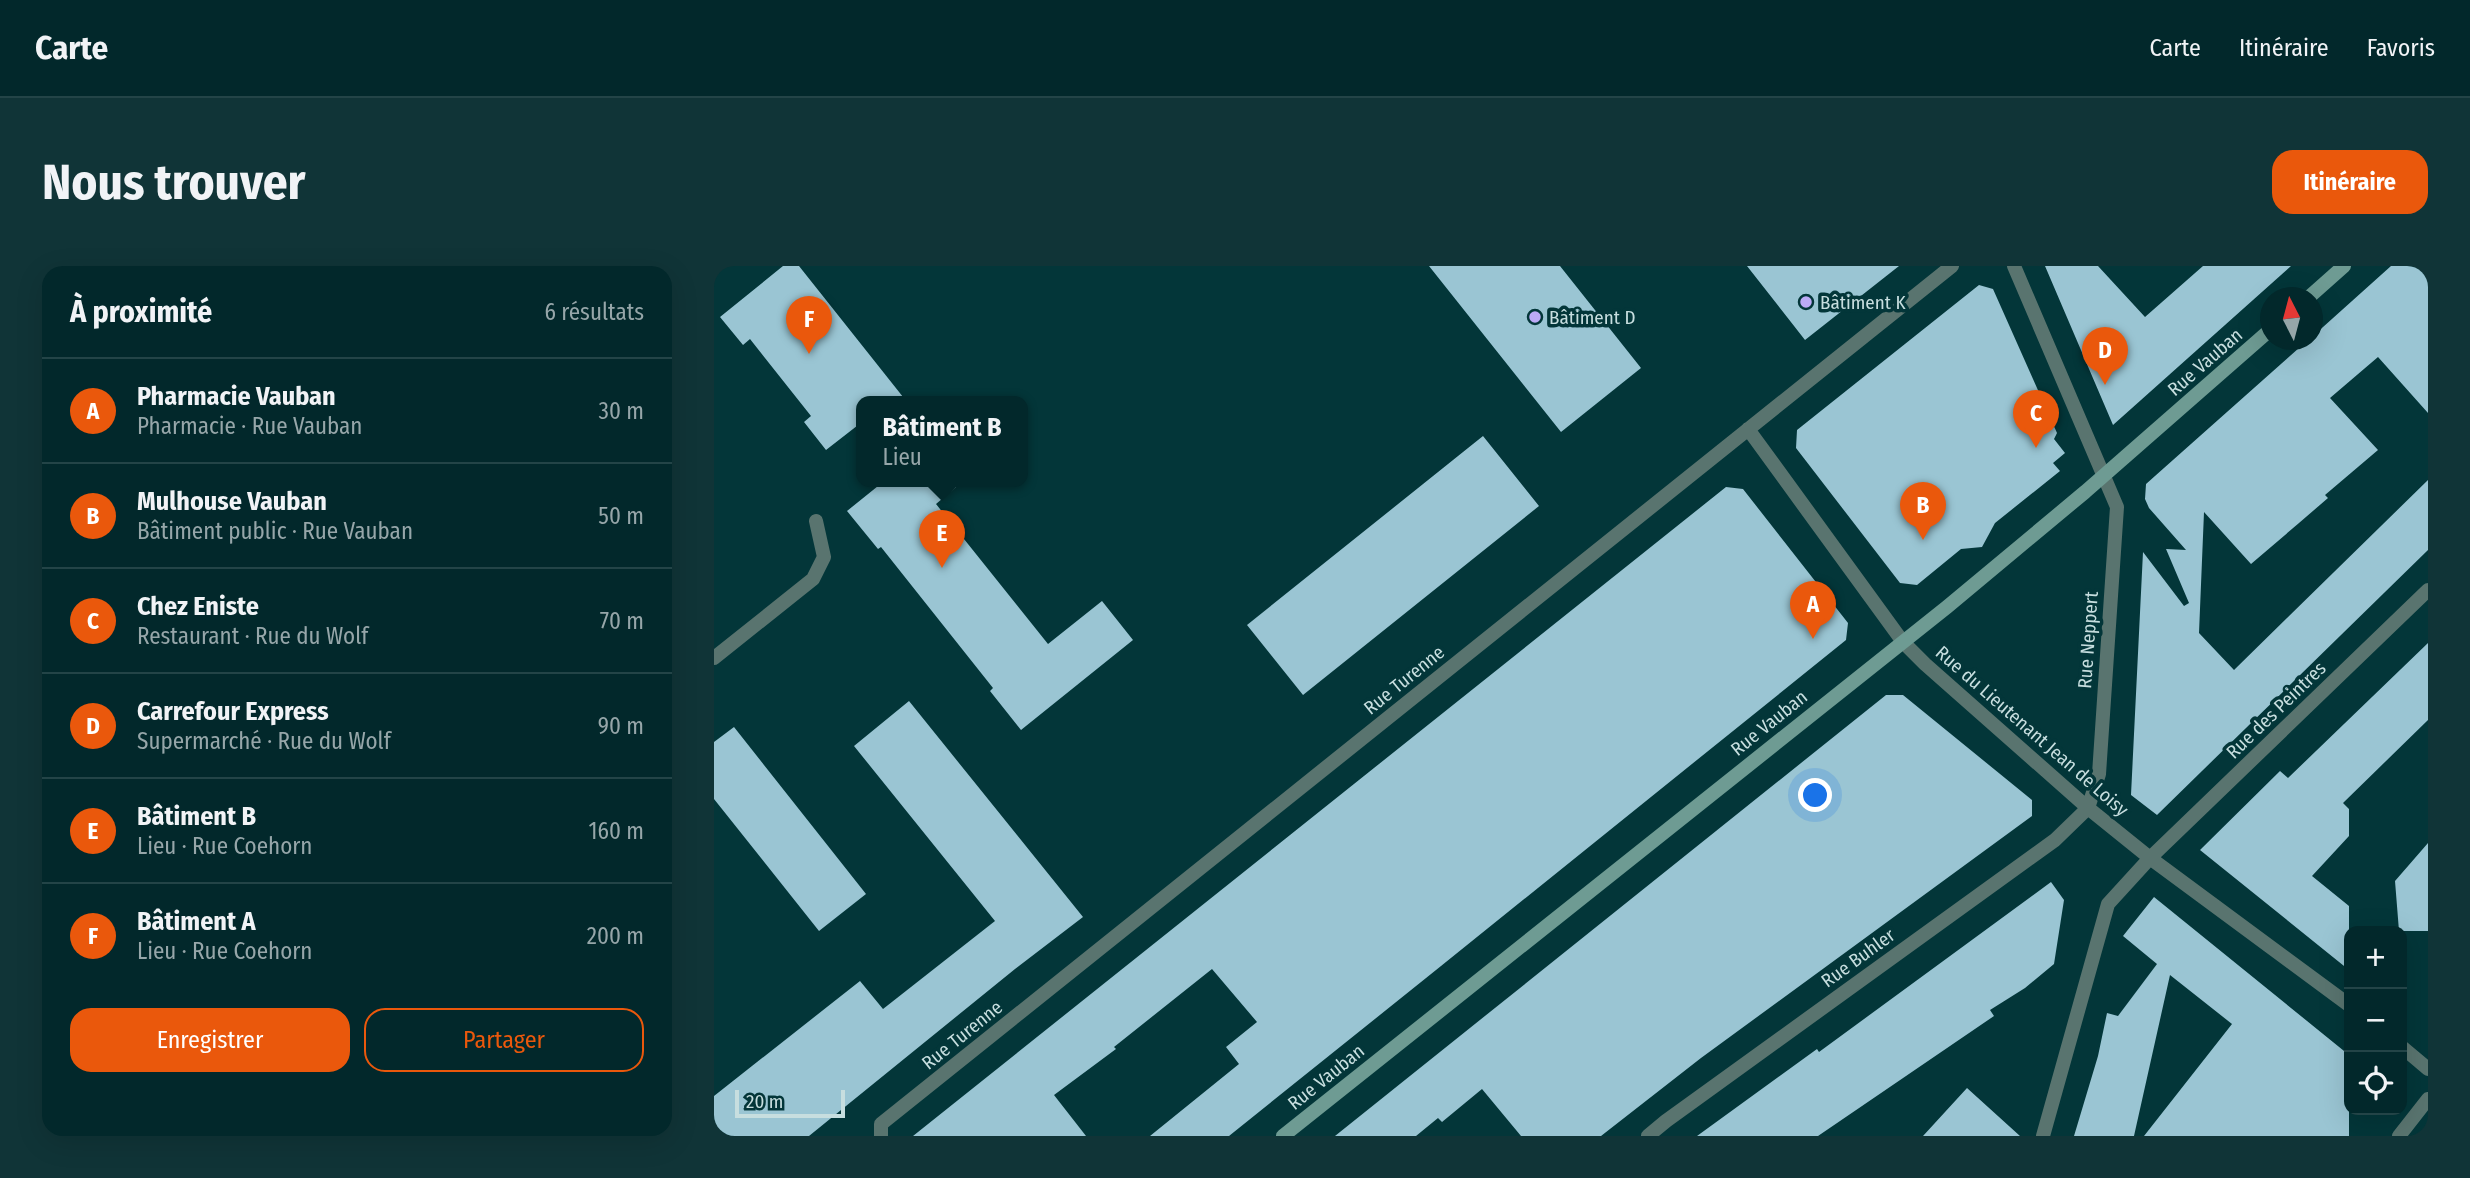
<!DOCTYPE html>
<html lang="fr">
<meta charset="utf-8">
<style>
:root{--surface:#02282b;--page:#103437;--text:#f1f3f6;--muted:#96a6a9;--line:#234447;--accent:#ea580c}
body{margin:0;font-family:"Fira Sans Condensed",sans-serif;background:var(--page);color:var(--text)}
.controls{position:absolute;right:21px;bottom:21px;display:grid;overflow:hidden;border-radius:14px;box-shadow:0 7px 28px #0002}
.controls button{width:63px;height:63px;display:grid;place-items:center;padding:0;border:0;border-bottom:2px solid var(--line);background:var(--surface);color:var(--text);font:35px sans-serif}
.compass{position:absolute;left:1546px;top:21px;width:63px;height:63px;border-radius:50%;background:var(--surface);box-shadow:0 7px 28px #0002;rotate:354deg}
.scale{position:absolute;left:21px;bottom:18px;width:110px;box-sizing:border-box;padding-left:7px;border:4px solid #c7dedf;border-top:0;font-size:19px;line-height:24px;white-space:nowrap;color:#c7dedf;-webkit-text-stroke:5px #033639;paint-order:stroke}
.you{position:absolute;left:1102px;top:530px;width:24px;height:24px;margin:-18px;border:5px solid #fff;border-radius:50%;background:#1a73e8;box-shadow:0 0 0 10px #1a73e833}
.badge{display:grid;place-items:center;width:46px;height:46px;border-radius:50%;background:var(--accent);color:#fff;font-size:23px;font-weight:700}
.pin{position:absolute;translate:-50% -58px;filter:drop-shadow(0 2px 4px #0008)}
.pin::after{content:'';position:absolute;top:37px;width:24px;height:21px;background:inherit;clip-path:polygon(0 0,100% 0,50% 100%)}
.popup{position:absolute;left:142px;top:130px;width:172px;height:91px;box-sizing:border-box;display:grid;place-content:center;border-radius:14px;background:var(--surface);filter:drop-shadow(0 2px 5px #0005);font-size:23px;white-space:nowrap;color:var(--muted)}
.popup b{font-size:26px;color:var(--text)}
.popup::after{content:'';position:absolute;left:50%;top:100%;margin-left:-14px;border:14px solid transparent;border-top-color:var(--surface)}
.list{margin:0;padding:0;list-style:none}
h2{display:flex;justify-content:space-between;align-items:center;height:91px;margin:0;padding:0 28px;font-size:30px}
h2 small{font-size:23px;font-weight:400;color:var(--muted)}
.list li{display:grid;grid-template-columns:46px 1fr auto;gap:21px;align-items:center;box-sizing:border-box;height:105px;padding:0 28px;border-top:2px solid var(--line)}
.list b{display:block;font-size:26px;white-space:nowrap}
.list p{margin:0;font-size:23px;white-space:nowrap;color:var(--muted)}
.list em{font-size:23px;font-style:normal;color:var(--muted)}
.actions{display:flex;gap:14px;padding:21px 28px}
.actions a{flex:1;padding:16px 0;border:2px solid var(--accent);border-radius:21px;text-align:center;font-size:24px;color:var(--accent)}
.actions .main{background:var(--accent);color:#fff}
.icon{flex:none;width:38px;height:38px;fill:none;stroke:currentColor;stroke-width:2;stroke-linecap:round;stroke-linejoin:round}
.map{position:relative;flex:none;width:1714px;height:870px;overflow:hidden;border-radius:21px}
header{display:flex;align-items:center;gap:42px;box-sizing:border-box;height:98px;padding:0 35px;background:var(--surface);border-bottom:2px solid var(--line)}
header strong{font-size:33px}
nav{display:flex;gap:38px;margin-inline-start:auto;font-size:24px}
.intro{display:flex;align-items:center;justify-content:space-between;box-sizing:border-box;height:168px;padding:0 42px}
h1{margin:0;font-size:49px}
.button{padding:18px 32px;border-radius:21px;background:var(--accent);color:#fff;font-size:24px;font-weight:700}
main{display:flex;gap:42px;padding:0 42px}
aside{flex:1;background:var(--surface);border-radius:21px;box-shadow:0 7px 28px #0002}
.map>svg:first-child{display:block}
.building{fill:#9ac5d3}
.lines{fill:none;stroke-linecap:round;stroke-linejoin:round}
.minor{stroke:#59746f;stroke-width:14}
.secondary{stroke:#6e9b93;stroke-width:14}
.poi-dot{fill:#bcaaf6;stroke:#033639;stroke-width:2.5}
.labels{text-anchor:middle;dominant-baseline:central;stroke-width:7;stroke-linejoin:round;paint-order:stroke}
.poi-label{font-size:19px;fill:#c7dedf;stroke:#033639;text-anchor:start}
.street-label{font-size:19px;fill:#c7dedf;stroke:#033639}
</style>
<header>
<strong>Carte</strong>
<nav><a>Carte</a><a>Itinéraire</a><a>Favoris</a></nav>
</header>
<div class="intro"><h1>Nous trouver</h1><a class="button">Itinéraire</a></div>
<main>
<aside>
<h2>À proximité<small>6 résultats</small></h2>
<ul class="list">
<li><span class="badge">A</span><div><b>Pharmacie Vauban</b><p>Pharmacie · Rue Vauban</p></div><em>30 m</em></li>
<li><span class="badge">B</span><div><b>Mulhouse Vauban</b><p>Bâtiment public · Rue Vauban</p></div><em>50 m</em></li>
<li><span class="badge">C</span><div><b>Chez Eniste</b><p>Restaurant · Rue du Wolf</p></div><em>70 m</em></li>
<li><span class="badge">D</span><div><b>Carrefour Express</b><p>Supermarché · Rue du Wolf</p></div><em>90 m</em></li>
<li><span class="badge">E</span><div><b>Bâtiment B</b><p>Lieu · Rue Coehorn</p></div><em>160 m</em></li>
<li><span class="badge">F</span><div><b>Bâtiment A</b><p>Lieu · Rue Coehorn</p></div><em>200 m</em></li>
</ul>
<div class="actions"><a class="main">Enregistrer</a><a>Partager</a></div>
</aside>
<div class="map">
<svg width="1714" height="870" viewBox="0 0 1714 870">
<rect width="100%" height="100%" fill="#033639"/>
<!-- building -->
<path class="building" d="M 69,0 L 85,0 L 193,136 L 148,136 L 148,156 L 112,184 L 90,156 L 97,150 L 36,73 L 29,79 L 6,51 Z
M 715,0 L 846,0 L 927,102 L 847,166 Z
M 1033,0 L 1185,0 L 1091,74 Z
M 1331,0 L 1384,0 L 1431,51 L 1489,0 L 1577,0 L 1399,159 Z
M 1677,0 L 1714,0 L 1714,147 L 1664,91 L 1616,132 L 1664,184 L 1611,229 L 1614,232 L 1585,257 L 1537,298 L 1490,246 L 1485,367 L 1520,404 L 1714,214 L 1714,284 L 1443,549 L 1417,529 L 1429,286 L 1470,340 L 1475,337 L 1452,283 L 1472,284 L 1435,242 L 1431,233 L 1432,218 L 1594,74 L 1599,74 L 1599,70 Z
M 1265,19 L 1279,23 L 1343,167 L 1340,173 L 1351,187 L 1339,197 L 1346,205 L 1281,257 L 1268,281 L 1247,283 L 1203,319 L 1186,317 L 1082,182 L 1083,164 Z
M 769,170 L 825,240 L 589,429 L 533,359 Z
M 169,216 L 248,216 L 222,238 L 334,378 L 388,335 L 419,374 L 307,464 L 276,425 L 279,422 L 167,281 L 164,283 L 133,245 Z
M 1012,221 L 1029,223 L 1134,357 L 1132,374 L 727,700 L 515,870 L 436,870 L 525,798 L 512,781 L 543,756 L 498,703 L 400,781 L 402,783 L 340,829 L 372,870 L 199,870 Z
M 1714,377 L 1714,454 L 1629,537 L 1635,543 L 1635,570 L 1598,610 L 1635,640 L 1635,704 L 1486,584 L 1566,505 L 1574,512 Z
M 1172,429 L 1189,429 L 1318,534 L 1318,550 L 987,792 L 887,870 L 807,870 L 768,823 L 728,856 L 724,852 L 702,870 L 621,870 Z
M 195,435 L 369,651 L 301,703 L 95,870 L 0,870 L 0,830 L 146,715 L 169,743 L 281,655 L 140,480 Z
M 20,461 L 152,628 L 105,665 L 0,533 L 0,476 Z
M 1714,577 L 1714,665 L 1685,665 L 1681,615 Z
M 1337,616 L 1350,634 L 1340,698 L 1311,722 L 1276,744 L 1280,750 L 1104,870 L 983,870 L 1103,783 L 1105,786 Z
M 1440,631 L 1635,789 L 1635,870 L 1430,870 L 1518,758 L 1456,709 L 1420,870 L 1360,870 L 1384,790 L 1393,747 L 1404,750 L 1443,698 L 1409,670 Z
M 1253,822 L 1306,870 L 1209,870 Z"/>
<g class="lines">
<!-- minor -->
<path class="minor" d="M 1034,163 L 1189,376 L 1211,398 L 1374,542 L 1436,592 L 1635,739
M 0,392 L 99,313 L 110,291 L 102,255
M 1688,781 L 1714,803
M 167,870 L 167,858 L 1238,0
M 934,870 L 952,855 L 1341,574 L 1374,542 L 1385,508 L 1403,241 L 1300,0
M 1329,870 L 1394,638 L 1436,592 L 1714,324
M 1685,870 L 1714,833"/>
<!-- secondary -->
<path class="secondary" d="M 1594,32 L 1630,0
M 569,870 L 1233,341 L 1371,226 L 1556,64"/>
</g>
<!-- markers -->
<g class="poi-dot">
<circle cx="1092" cy="36" r="7"/>
<circle cx="821" cy="51" r="7"/>
</g>
<g class="labels">
<!-- poi labels -->
<g class="poi-label">
<text x="1106" y="36">Bâtiment K</text>
<text x="835" y="51">Bâtiment D</text>
</g>
<!-- street labels -->
<g class="street-label">
<text transform="translate(1491 96) rotate(-41)">Rue Vauban</text>
<text transform="translate(1374 374) rotate(-86)">Rue Neppert</text>
<text transform="translate(690 414) rotate(-39)">Rue Turenne</text>
<text transform="translate(1562 444) rotate(-44)">Rue des Peintres</text>
<text transform="translate(1055 457) rotate(-39)">Rue Vauban</text>
<text transform="translate(1318 465) rotate(41)">Rue du Lieutenant Jean de Loisy</text>
<text transform="translate(1144 692) rotate(-36)">Rue Buhler</text>
<text transform="translate(248 769) rotate(-39)">Rue Turenne</text>
<text transform="translate(612 811) rotate(-39)">Rue Vauban</text>
</g>
</g>
</svg>
<div class="controls">
<button>+</button>
<button>−</button>
<button><svg class="icon" aria-label="locate" viewBox="0 0 24 24"><circle cx="12" cy="12" r="6"/><path d="M12 2v4M12 18v4M2 12h4M18 12h4"/></svg></button>
</div>
<svg class="compass" viewBox="-18 -18 36 36"><path d="M0-13l5 13h-10z" fill="#e53935"/><path d="M0 13l5-13h-10z" fill="#96a6a9"/></svg>
<div class="scale">20 m</div>
<div class="you"></div>
<div class="pin badge" style="left:1099px;top:373px">A</div>
<div class="pin badge" style="left:1209px;top:274px">B</div>
<div class="pin badge" style="left:1322px;top:182px">C</div>
<div class="pin badge" style="left:1391px;top:119px">D</div>
<div class="pin badge" style="left:228px;top:302px">E</div>
<div class="popup"><b>Bâtiment B</b>Lieu</div>
<div class="pin badge" style="left:95px;top:88px">F</div>
</div>
</main>
